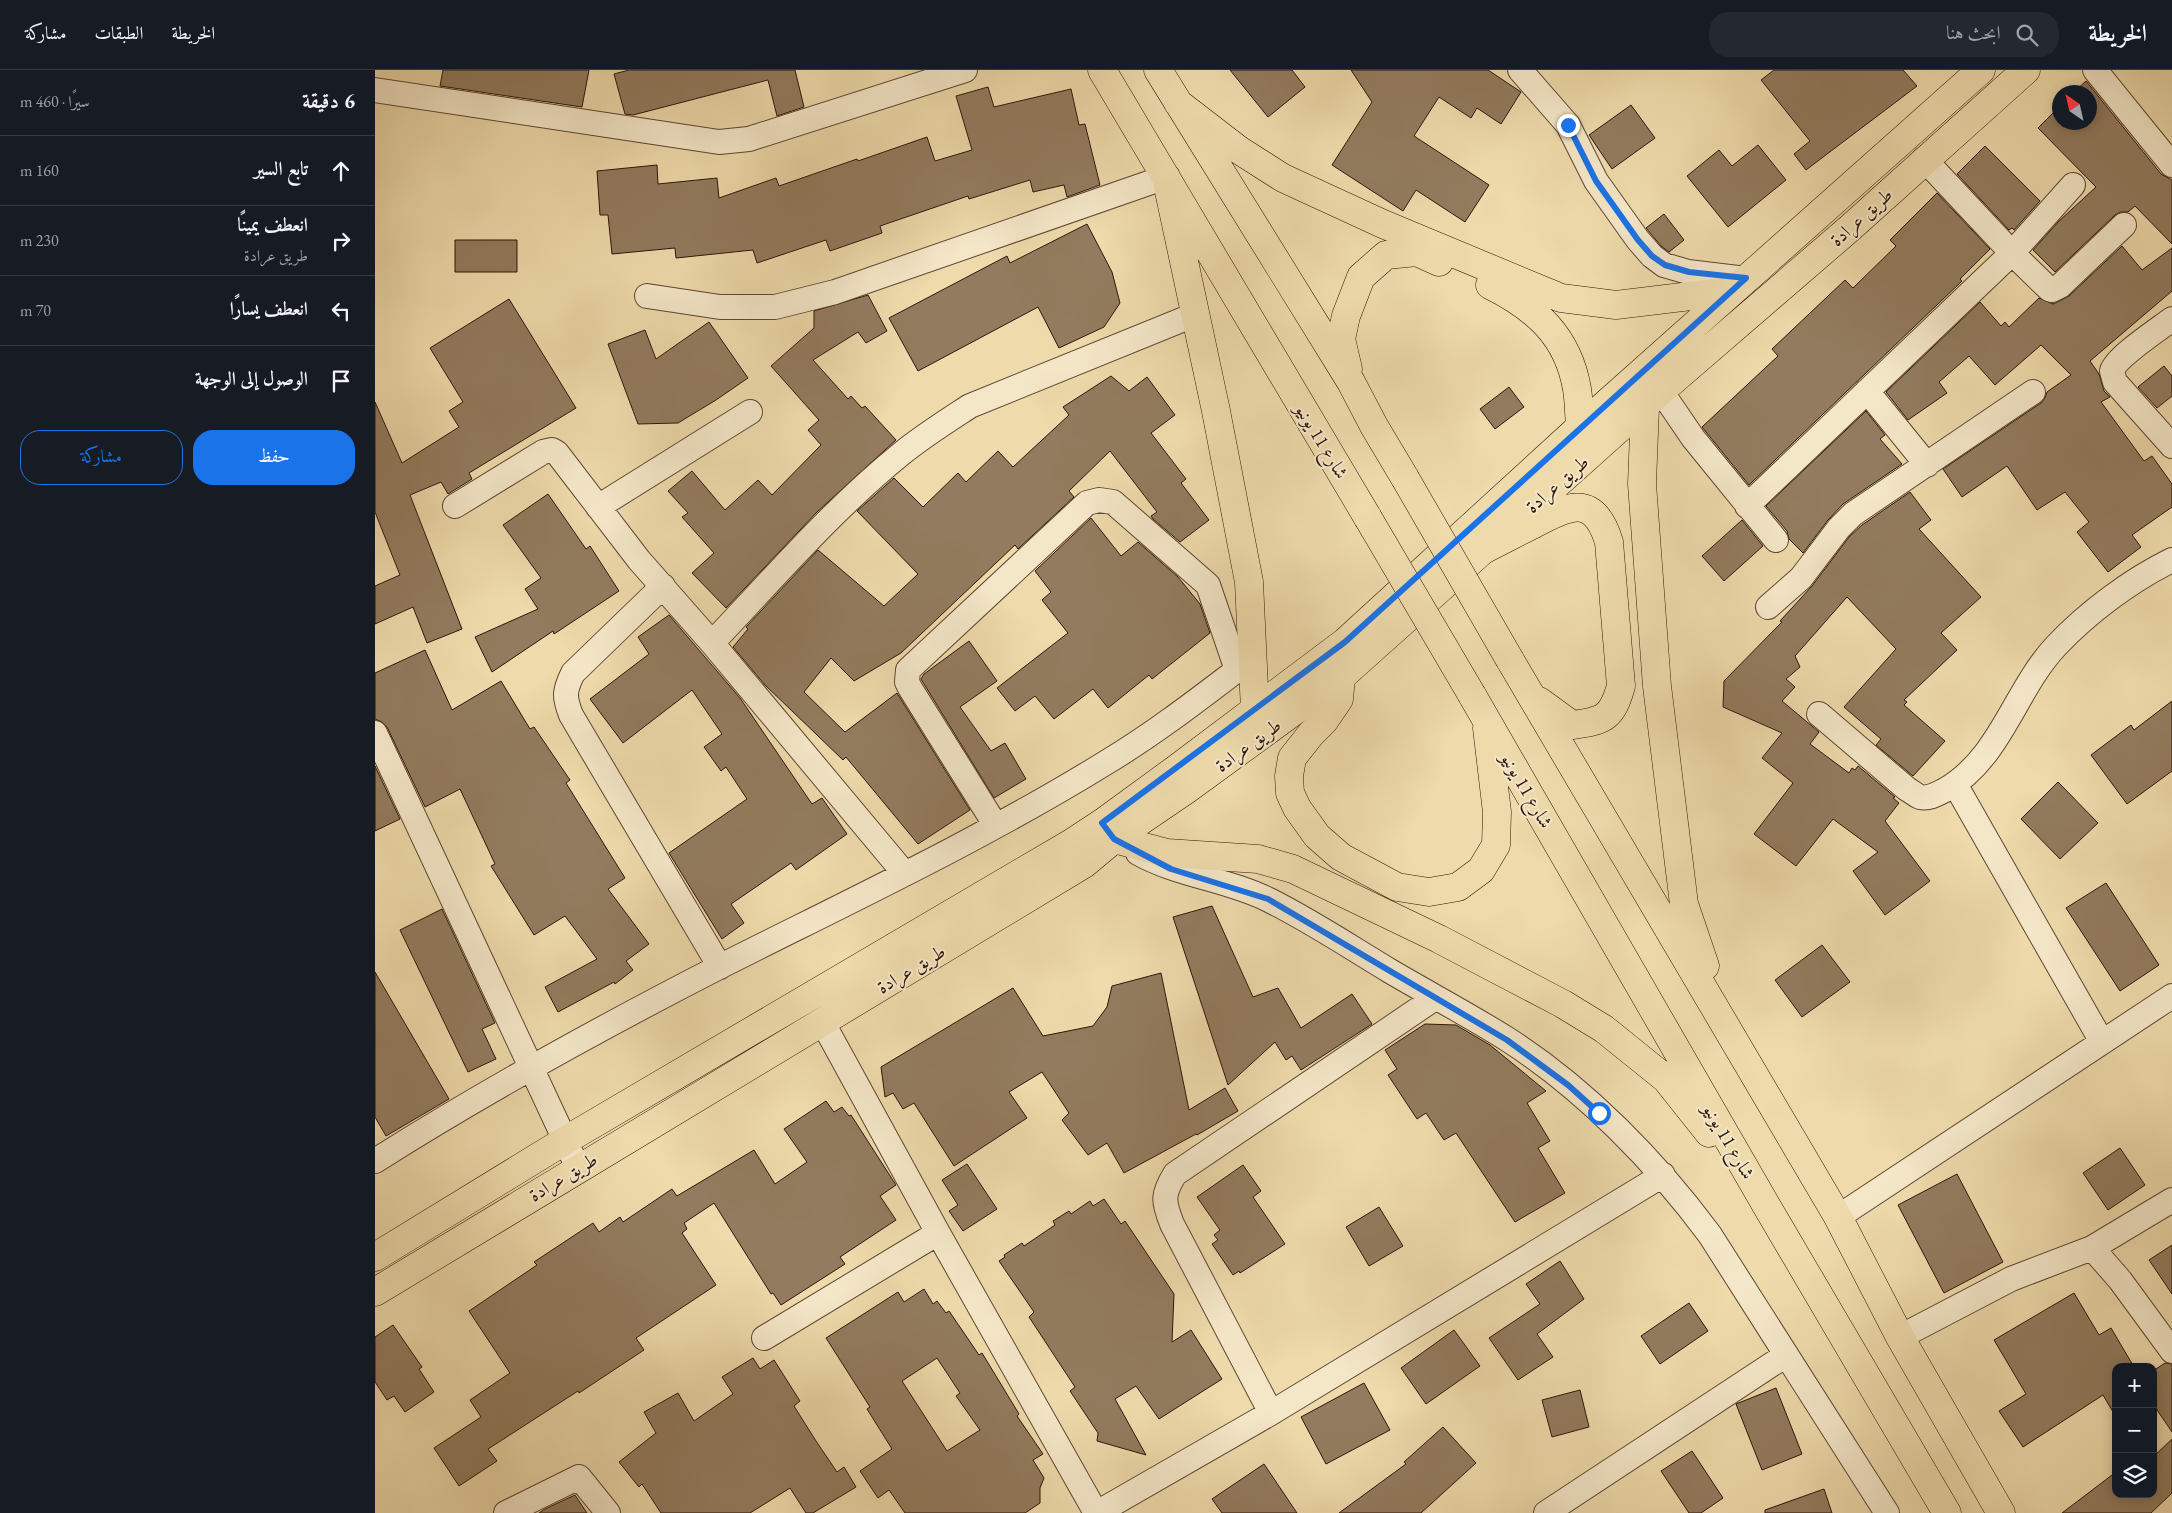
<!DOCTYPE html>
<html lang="ar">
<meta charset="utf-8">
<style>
:root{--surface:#171b24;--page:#242831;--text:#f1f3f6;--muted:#9ea1a6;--line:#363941;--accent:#1a73e8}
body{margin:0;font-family:"EB Garamond",Amiri,serif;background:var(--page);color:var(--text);direction:rtl}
.controls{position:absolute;right:15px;bottom:15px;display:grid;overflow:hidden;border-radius:10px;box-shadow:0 2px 12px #0003}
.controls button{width:45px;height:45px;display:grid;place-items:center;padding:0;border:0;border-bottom:1px solid var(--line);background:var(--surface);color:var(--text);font:25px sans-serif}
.compass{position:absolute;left:1677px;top:15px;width:45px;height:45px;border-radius:50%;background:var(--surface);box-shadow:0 2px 12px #0003;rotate:326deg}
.stop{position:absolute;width:15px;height:15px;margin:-11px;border:4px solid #1a73e8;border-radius:50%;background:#fff}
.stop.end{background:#1a73e8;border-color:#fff;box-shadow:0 1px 5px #0008}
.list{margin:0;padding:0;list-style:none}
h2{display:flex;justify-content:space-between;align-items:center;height:65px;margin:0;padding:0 20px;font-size:21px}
h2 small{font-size:16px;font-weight:400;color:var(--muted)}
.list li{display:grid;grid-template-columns:32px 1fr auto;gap:15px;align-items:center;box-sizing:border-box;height:70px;padding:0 20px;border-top:1px solid var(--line)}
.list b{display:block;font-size:19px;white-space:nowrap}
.list p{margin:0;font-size:16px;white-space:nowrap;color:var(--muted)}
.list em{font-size:16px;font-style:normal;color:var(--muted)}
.actions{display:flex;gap:10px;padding:15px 20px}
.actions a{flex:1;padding:11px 0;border:1px solid var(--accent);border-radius:20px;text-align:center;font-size:18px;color:var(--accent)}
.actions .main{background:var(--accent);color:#fff}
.icon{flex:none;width:28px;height:28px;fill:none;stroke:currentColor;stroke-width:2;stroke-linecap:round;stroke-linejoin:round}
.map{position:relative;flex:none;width:1797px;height:1443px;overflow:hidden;direction:ltr}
header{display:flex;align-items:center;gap:30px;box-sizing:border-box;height:70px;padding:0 25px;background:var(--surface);border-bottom:1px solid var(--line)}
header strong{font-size:24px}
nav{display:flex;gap:28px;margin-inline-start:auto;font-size:18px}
.search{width:350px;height:45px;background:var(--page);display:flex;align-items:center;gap:12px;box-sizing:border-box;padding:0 18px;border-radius:20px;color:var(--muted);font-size:19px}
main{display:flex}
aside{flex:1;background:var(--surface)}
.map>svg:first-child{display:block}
.building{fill:#927b5e;stroke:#2e150a;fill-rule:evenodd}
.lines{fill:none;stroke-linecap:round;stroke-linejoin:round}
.minor-casing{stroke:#5e4632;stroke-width:26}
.major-casing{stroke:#2e150a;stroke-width:29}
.highway-casing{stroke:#2e150a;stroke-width:29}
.minor{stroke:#f4e7c8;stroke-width:24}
.major{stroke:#eedaab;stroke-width:28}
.highway{stroke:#eedaab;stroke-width:28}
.highway-bridge-casing{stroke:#2e150a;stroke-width:29;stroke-linecap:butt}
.highway-bridge{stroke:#eedaab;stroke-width:28}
.route{stroke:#1a73e8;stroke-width:6}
.labels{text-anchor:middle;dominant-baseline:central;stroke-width:4;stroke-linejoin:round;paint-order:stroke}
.street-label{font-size:19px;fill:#2e150a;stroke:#f4e7c8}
</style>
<header>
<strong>الخريطة</strong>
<div class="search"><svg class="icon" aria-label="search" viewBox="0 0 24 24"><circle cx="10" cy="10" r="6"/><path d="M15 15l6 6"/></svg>ابحث هنا</div>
<nav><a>الخريطة</a><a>الطبقات</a><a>مشاركة</a></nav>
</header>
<main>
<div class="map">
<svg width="1797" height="1443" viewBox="0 0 1797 1443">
<rect width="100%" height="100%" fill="#eedaab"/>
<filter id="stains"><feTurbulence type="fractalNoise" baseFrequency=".004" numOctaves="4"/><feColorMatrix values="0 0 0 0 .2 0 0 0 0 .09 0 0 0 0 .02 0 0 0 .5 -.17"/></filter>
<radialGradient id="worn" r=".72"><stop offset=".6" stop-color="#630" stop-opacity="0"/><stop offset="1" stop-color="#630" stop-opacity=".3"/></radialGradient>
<!-- building -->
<path class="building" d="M 68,0 L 214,0 L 207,37 L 65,16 Z
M 254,0 L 420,0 L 429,37 L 402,46 L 393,10 L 258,45 L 250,44 L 239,4 Z
M 855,0 L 917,0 L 930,17 L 893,47 Z
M 976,0 L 1113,0 L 1146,22 L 1126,54 L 1102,38 L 1096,48 L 1064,27 L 1039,66 L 1114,115 L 1090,152 L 1041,120 L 1028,141 L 957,95 L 997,32 Z
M 1399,0 L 1528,0 L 1542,16 L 1431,100 L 1419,84 L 1435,71 L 1386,10 Z
M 1711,11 L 1786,104 L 1797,110 L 1797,174 L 1760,136 L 1753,142 L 1746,142 L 1740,145 L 1680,202 L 1658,180 L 1684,151 L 1721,117 L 1663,58 L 1684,37 L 1684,52 L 1714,52 L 1714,22 L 1699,22 Z
M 613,17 L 619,37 L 696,19 L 704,55 L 710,54 L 725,115 L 692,127 L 689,115 L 658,122 L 655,110 L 594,129 L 593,126 L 505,156 L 507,163 L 455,181 L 451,170 L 382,193 L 378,180 L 301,188 L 300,178 L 237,184 L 233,145 L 225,145 L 222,101 L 282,95 L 283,114 L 342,108 L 344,128 L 401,108 L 404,116 L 482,89 L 483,91 L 552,67 L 560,91 L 597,80 L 581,26 Z
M 1256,35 L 1280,68 L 1237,99 L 1214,65 Z
M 1383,75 L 1411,110 L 1353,157 L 1312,106 L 1344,80 L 1357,96 Z
M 1610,76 L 1665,131 L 1639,160 L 1637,158 L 1634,160 L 1582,104 Z
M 1562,123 L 1615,179 L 1585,209 L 1587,211 L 1374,415 L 1327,357 L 1403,286 L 1397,279 L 1470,210 L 1478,218 L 1521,176 L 1515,170 Z
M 1289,144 L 1309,170 L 1294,182 L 1286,176 L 1271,158 Z
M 712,154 L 737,202 L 745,233 L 729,257 L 684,278 L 663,237 L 543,301 L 514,248 L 632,186 L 635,193 Z
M 80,170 L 142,170 L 142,202 L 80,202 Z
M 1747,176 L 1767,200 L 1797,178 L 1797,221 L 1715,291 L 1724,304 L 1729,321 L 1735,327 L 1726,332 L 1769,391 L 1777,386 L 1797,414 L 1797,437 L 1757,465 L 1766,477 L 1733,502 L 1702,462 L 1714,452 L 1690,422 L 1662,440 L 1632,396 L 1587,427 L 1568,399 L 1666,333 L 1670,328 L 1672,322 L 1696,305 L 1666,275 L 1620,315 L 1594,286 L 1564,312 L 1572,323 L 1533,350 L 1511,322 L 1605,232 L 1626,256 L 1630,252 L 1634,257 L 1664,228 L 1678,234 L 1694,226 Z
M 493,225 L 512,261 L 491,273 L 483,262 L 438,290 L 473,329 L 476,326 L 487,338 L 490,336 L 521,370 L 442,442 L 351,538 L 317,503 L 339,483 L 307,447 L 313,443 L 293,421 L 317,401 L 350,440 L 383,410 L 397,425 L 446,375 L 433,360 L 444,350 L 396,296 L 439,258 L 439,241 Z
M 134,229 L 201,338 L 94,403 L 97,409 L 73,424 L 66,412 L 35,425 L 87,559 L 52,573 L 38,537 L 0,554 L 0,516 L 25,505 L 0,442 L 0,332 L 27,393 L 84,357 L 74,341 L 88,332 L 55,278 Z
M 334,252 L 373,308 L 341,330 L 303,353 L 263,354 L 233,274 L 270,260 L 281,289 Z
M 1789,296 L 1797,306 L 1797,326 L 1782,338 L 1763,317 Z
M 736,306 L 754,321 L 772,307 L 800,345 L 776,363 L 811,409 L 806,413 L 834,450 L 805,472 L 778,449 L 776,446 L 782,442 L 735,381 L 694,421 L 699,427 L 643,479 L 640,475 L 526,583 L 479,611 L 456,588 L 429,622 L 470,662 L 522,623 L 595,740 L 543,774 L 471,687 L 468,690 L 390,615 L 358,577 L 373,559 L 371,557 L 443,480 L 509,536 L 543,504 L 482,441 L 519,408 L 548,437 L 583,403 L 591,412 L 623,381 L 638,397 L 694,345 L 688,337 Z
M 1134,317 L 1149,337 L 1120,359 L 1105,339 Z
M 1491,341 L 1510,365 L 1505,369 L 1527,394 L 1468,434 L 1453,450 L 1428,483 L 1414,469 L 1412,461 L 1391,436 Z
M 1535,422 L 1556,450 L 1544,459 L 1606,527 L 1566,563 L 1582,580 L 1529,630 L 1532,632 L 1529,635 L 1570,671 L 1538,706 L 1501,675 L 1506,669 L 1469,637 L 1521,579 L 1472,527 L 1420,586 L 1425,597 L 1411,609 L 1420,617 L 1407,631 L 1444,662 L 1435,674 L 1474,703 L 1477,698 L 1480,700 L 1483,696 L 1520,727 L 1518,728 L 1524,733 L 1510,751 L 1555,811 L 1510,845 L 1478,801 L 1503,782 L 1458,749 L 1421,796 L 1379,764 L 1418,713 L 1387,688 L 1407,663 L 1348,637 L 1349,611 L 1407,552 L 1405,551 L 1437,516 L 1474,467 L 1487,455 Z
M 173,424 L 211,479 L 215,476 L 244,521 L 179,564 L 178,561 L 117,602 L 100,567 L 163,539 L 150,519 L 166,508 L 128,455 Z
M 716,448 L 746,486 L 763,472 L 803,507 L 825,534 L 835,563 L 777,609 L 774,605 L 733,638 L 718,619 L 679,649 L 660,626 L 640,641 L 622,618 L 693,563 L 667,530 L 676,522 L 660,501 Z
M 1367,450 L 1388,476 L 1349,511 L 1327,486 Z
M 294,545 L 365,628 L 437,734 L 447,728 L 472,764 L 421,800 L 416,793 L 356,834 L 369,853 L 347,869 L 294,783 L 372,729 L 351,697 L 346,701 L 329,677 L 347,664 L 317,620 L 248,673 L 215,629 L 274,584 L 263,567 Z
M 594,571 L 622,611 L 585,637 L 616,681 L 630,673 L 651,709 L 619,728 L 546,609 L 549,604 Z
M 50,580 L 77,640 L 126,611 L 155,659 L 159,657 L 195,710 L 191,713 L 250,808 L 233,819 L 274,874 L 251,891 L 258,900 L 240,914 L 239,912 L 183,942 L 170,917 L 222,889 L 190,846 L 159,865 L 116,796 L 120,794 L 85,719 L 50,737 L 12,657 L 7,652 L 0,649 L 0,603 Z
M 1797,631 L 1797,701 L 1752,734 L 1716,685 L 1756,655 L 1759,660 Z
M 0,696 L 25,749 L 0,761 Z
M 1683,712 L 1723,753 L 1685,789 L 1646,749 Z
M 1731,813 L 1784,895 L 1745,921 L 1691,838 Z
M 837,836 L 878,927 L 903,918 L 926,958 L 977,924 L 997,954 L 926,1000 L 917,986 L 911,990 L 900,972 L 853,1015 L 798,847 Z
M 67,839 L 120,953 L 107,959 L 121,989 L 93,1002 L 25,860 Z
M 1447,875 L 1475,912 L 1427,947 L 1400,910 Z
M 0,902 L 74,1029 L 11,1066 L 0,1047 Z
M 786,903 L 814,1040 L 850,1018 L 863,1041 L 822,1065 L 821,1064 L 749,1103 L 732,1073 L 713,1085 L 687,1050 L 694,1043 L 667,1002 L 634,1022 L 652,1048 L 579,1096 L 539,1033 L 528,1039 L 518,1023 L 510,1027 L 506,997 L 638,918 L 668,966 L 718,956 L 732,937 L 737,916 Z
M 1050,954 L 1081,955 L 1115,975 L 1171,1021 L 1152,1033 L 1175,1071 L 1163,1078 L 1190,1123 L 1140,1152 L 1081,1063 L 1069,1070 L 1051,1043 L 1042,1049 L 1013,1005 L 1022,999 L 1010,980 Z
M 451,1031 L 459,1042 L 467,1037 L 474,1046 L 476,1045 L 521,1115 L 505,1126 L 521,1150 L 465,1187 L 470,1194 L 406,1235 L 398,1223 L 396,1224 L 339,1133 L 309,1153 L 312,1159 L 307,1163 L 341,1215 L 261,1268 L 269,1280 L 204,1323 L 203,1321 L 113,1379 L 122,1391 L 84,1416 L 59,1378 L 106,1347 L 95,1330 L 135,1303 L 94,1241 L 162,1195 L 159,1192 L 218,1153 L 224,1162 L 245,1147 L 248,1152 L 297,1119 L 302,1126 L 379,1080 L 400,1114 L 432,1092 L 409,1059 Z
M 1745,1078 L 1770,1115 L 1733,1140 L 1708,1103 Z
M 592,1094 L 622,1139 L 588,1161 L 574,1141 L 583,1135 L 567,1110 Z
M 868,1095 L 886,1121 L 878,1127 L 910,1174 L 865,1203 L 864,1201 L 858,1205 L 837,1174 L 843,1170 L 839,1165 L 845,1160 L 822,1127 Z
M 1582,1104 L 1628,1192 L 1569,1223 L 1523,1135 Z
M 729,1129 L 746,1154 L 750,1151 L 799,1224 L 797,1272 L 816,1260 L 847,1309 L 784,1349 L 761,1316 L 740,1329 L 771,1385 L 722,1371 L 723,1363 L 695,1321 L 700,1317 L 654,1247 L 659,1242 L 624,1191 L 630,1187 L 629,1185 L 647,1173 L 649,1176 L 680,1155 L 678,1151 L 694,1141 L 696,1144 L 715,1131 L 718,1136 Z
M 1004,1137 L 1028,1176 L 994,1196 L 971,1157 Z
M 1797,1175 L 1797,1224 L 1774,1190 Z
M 1185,1191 L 1209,1229 L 1162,1264 L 1178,1287 L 1143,1310 L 1114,1268 L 1165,1234 L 1151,1214 Z
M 549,1219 L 558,1234 L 562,1231 L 571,1243 L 574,1241 L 604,1285 L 607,1283 L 644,1344 L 642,1346 L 668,1384 L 658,1390 L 669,1408 L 665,1418 L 665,1433 L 650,1443 L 530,1443 L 514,1420 L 503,1428 L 485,1401 L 517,1379 L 492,1339 L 495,1337 L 451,1268 L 523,1222 L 529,1232 ZM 562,1288 L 585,1323 L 581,1326 L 605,1360 L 572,1381 L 527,1311 Z
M 1699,1223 L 1724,1265 L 1736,1258 L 1759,1297 L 1741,1297 L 1741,1347 L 1728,1325 L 1648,1377 L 1624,1341 L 1651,1324 L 1619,1270 Z
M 1314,1233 L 1333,1261 L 1285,1294 L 1266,1266 Z
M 18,1255 L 47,1297 L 44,1299 L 59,1322 L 30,1342 L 19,1326 L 12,1330 L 0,1312 L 0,1267 Z
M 1079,1260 L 1105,1296 L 1051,1334 L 1026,1298 Z
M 378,1288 L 385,1299 L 399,1290 L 425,1331 L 419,1336 L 441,1371 L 462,1402 L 469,1397 L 481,1417 L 438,1443 L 431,1443 L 415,1418 L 375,1443 L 286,1443 L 267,1414 L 264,1417 L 244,1392 L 281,1363 L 269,1342 L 303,1323 L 319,1351 L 358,1324 L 347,1307 Z
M 1790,1293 L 1797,1294 L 1797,1362 L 1778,1334 L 1778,1301 Z
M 989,1313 L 1015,1360 L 951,1394 L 926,1347 Z
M 1401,1318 L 1427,1384 L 1387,1400 L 1361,1334 Z
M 1205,1320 L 1214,1357 L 1177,1367 L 1167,1330 Z
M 1068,1357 L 1101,1393 L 1046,1443 L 964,1443 L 1031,1394 L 1029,1392 Z
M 1797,1369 L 1797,1423 L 1776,1443 L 1687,1443 L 1741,1402 L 1741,1424 L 1778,1424 L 1778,1387 Z
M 1317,1381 L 1348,1428 L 1326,1443 L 1314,1443 L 1286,1401 Z
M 889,1394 L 922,1443 L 847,1443 L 837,1429 Z
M 1449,1419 L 1457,1443 L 1390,1443 L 1390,1440 Z
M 200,1425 L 212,1443 L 164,1443 L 170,1439 Z"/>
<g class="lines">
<!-- minor casing -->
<g class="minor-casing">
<path id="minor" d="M 1145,0 L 1193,55 L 1221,111 L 1263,170 L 1277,186 L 1289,195 L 1313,202 L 1371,209
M 1720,0 L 1797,95
M 0,20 L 344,72 L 374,69 L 590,0
M 1549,89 L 1637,183 L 1674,219 L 1677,220 L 1685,216 L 1749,155
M 272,226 L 345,237 L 400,237 L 460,222 L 791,107
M 1797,249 C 1784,259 1741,287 1737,301 L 1740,312 L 1797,376
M 1286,321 L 1318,368 L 1401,470
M 1492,321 L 1552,395
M 80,436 L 168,382 L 177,380 L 182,383 L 264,490 L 337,573 L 530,804
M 1372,436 L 1637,183 L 1698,115
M 223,437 L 375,342
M 288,516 L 198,603 C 189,621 189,627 196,645 L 345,897
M 1393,537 L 1426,508 L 1464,458 L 1478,444 L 1658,322
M 337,573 C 398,509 457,440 526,384 C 548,366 572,351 595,336 L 819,245
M 1444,644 L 1532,719 C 1536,721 1540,725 1545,727 C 1554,729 1562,724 1570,720 C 1626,688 1639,621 1681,576 C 1712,543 1756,510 1797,490
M 0,663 L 203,1098
M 1580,714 L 1727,972
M 621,756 L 535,618 L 532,612 L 533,600 L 712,433 L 724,430 L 738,432 L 833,515 L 862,600 L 873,588
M 763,783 C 804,806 852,809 894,830 C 936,851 975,877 1015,901 C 1054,924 1094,945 1132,969 C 1210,1019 1281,1092 1335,1165 L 1512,1443
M 448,953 L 563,1163 L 721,1443
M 0,1091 C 112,1020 229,956 348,895 C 477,830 609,768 732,692 C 777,665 820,632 862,600
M 1463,1147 L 1797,926
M 1717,1178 L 1745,1210 L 1797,1281
M 1525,1267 L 1636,1209 L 1717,1178 L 1797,1130
M 389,1268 L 563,1163
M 896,1343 L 797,1154 C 788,1131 787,1125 800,1104 L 1060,928
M 131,1443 L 204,1407 L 233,1443
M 722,1443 L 896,1343 L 1288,1105
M 1171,1443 L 1411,1285"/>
</g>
<!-- major casing -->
<g class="major-casing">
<path id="major" d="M 0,1187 L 191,1070 L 698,772 L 727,753 L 801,699 L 970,572 L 1205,357 L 1606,0
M 0,1222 L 709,794 L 739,769 L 811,720 L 966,607 L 1286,321 L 1475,158 L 1651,0"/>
</g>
<!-- highway casing -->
<g class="highway-casing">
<path id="highway" d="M 727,0 L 993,448
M 783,0 L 976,312 L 999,356 L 1030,408
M 803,33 L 864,80 L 908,108 L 1008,154 L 1186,228 L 1241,235 L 1357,221
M 791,107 L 841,341 L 874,512 L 880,640
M 1115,215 C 1161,238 1193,266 1202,319 C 1204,331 1204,345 1205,357
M 973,299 L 966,269 L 971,246 L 986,207 L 1011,185 L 1042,182 L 1064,192
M 1270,337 L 1267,414 L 1282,616 L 1309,834 L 1330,896
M 1106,481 C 1124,472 1141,463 1159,454 C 1194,435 1219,423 1234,472 L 1246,616 C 1237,648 1229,651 1197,655 L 1164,631
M 1135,590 L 1463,1147 L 1525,1267 L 1626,1443
M 966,607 L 964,629 L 949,651 L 936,664 L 917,688 L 914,706 L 915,723 L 922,738 L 942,766 L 966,787 L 1022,817 L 1054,822 L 1083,817 L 1106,800 L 1121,775 L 1122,742 L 1112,658
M 1097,625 L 1391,1135 L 1572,1443
M 739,769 L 792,783 L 883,789 L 918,799 L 1064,869 L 1188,934 L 1229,959 L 1291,1009 L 1334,1063"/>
</g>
<!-- minor -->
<use href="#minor" class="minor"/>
<!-- major -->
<use href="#major" class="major"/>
<!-- highway -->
<use href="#highway" class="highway"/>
<!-- highway-bridge casing -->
<g class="highway-bridge-casing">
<path id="highway-bridge" d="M 1030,408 L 1135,590
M 993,448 L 1097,625"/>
</g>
<!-- highway-bridge -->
<use href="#highway-bridge" class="highway-bridge"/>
</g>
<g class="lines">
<!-- route -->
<path class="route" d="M 1193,55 L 1221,111 L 1263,170 L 1277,186 L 1290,195 L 1314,202 L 1371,208 L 970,572 L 727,753 L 739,769 L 796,799 L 893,829 L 1132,970 L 1193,1015 L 1224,1043"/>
</g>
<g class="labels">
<!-- street labels -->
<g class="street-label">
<text transform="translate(1486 147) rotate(-42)">طريق عرادة</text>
<text transform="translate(947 371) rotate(59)">شارع 11 يونيو</text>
<text transform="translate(1182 414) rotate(-41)">طريق عرادة</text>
<text transform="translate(873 675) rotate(-36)">طريق عرادة</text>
<text transform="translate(1152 720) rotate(60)">شارع 11 يونيو</text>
<text transform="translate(536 899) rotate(-31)">طريق عرادة</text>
<text transform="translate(1354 1071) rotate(60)">شارع 11 يونيو</text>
<text transform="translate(188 1107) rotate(-31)">طريق عرادة</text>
</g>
</g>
<rect width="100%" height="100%" filter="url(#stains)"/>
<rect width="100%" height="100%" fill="url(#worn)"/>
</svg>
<div class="controls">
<button>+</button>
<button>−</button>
<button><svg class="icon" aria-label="layers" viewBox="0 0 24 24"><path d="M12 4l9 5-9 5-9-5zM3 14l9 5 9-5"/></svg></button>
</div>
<svg class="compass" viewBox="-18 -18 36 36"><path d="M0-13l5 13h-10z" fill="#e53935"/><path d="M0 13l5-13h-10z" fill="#9ea1a6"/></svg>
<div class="stop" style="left:1224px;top:1043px"></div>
<div class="stop end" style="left:1193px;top:55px"></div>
</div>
<aside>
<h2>6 دقيقة<small>سيرًا · 460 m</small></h2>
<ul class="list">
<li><svg class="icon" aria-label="ahead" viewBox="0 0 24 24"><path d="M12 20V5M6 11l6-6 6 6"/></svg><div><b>تابع السير</b></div><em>160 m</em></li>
<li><svg class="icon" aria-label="right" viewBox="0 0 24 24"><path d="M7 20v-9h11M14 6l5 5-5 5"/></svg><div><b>انعطف يمينًا</b><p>طريق عرادة</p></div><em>230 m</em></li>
<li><svg class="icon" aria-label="left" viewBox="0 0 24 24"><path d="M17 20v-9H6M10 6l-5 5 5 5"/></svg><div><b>انعطف يسارًا</b></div><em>70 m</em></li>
<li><svg class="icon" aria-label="arrive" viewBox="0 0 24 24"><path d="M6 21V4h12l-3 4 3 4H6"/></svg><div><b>الوصول إلى الوجهة</b></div></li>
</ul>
<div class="actions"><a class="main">حفظ</a><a>مشاركة</a></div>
</aside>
</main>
